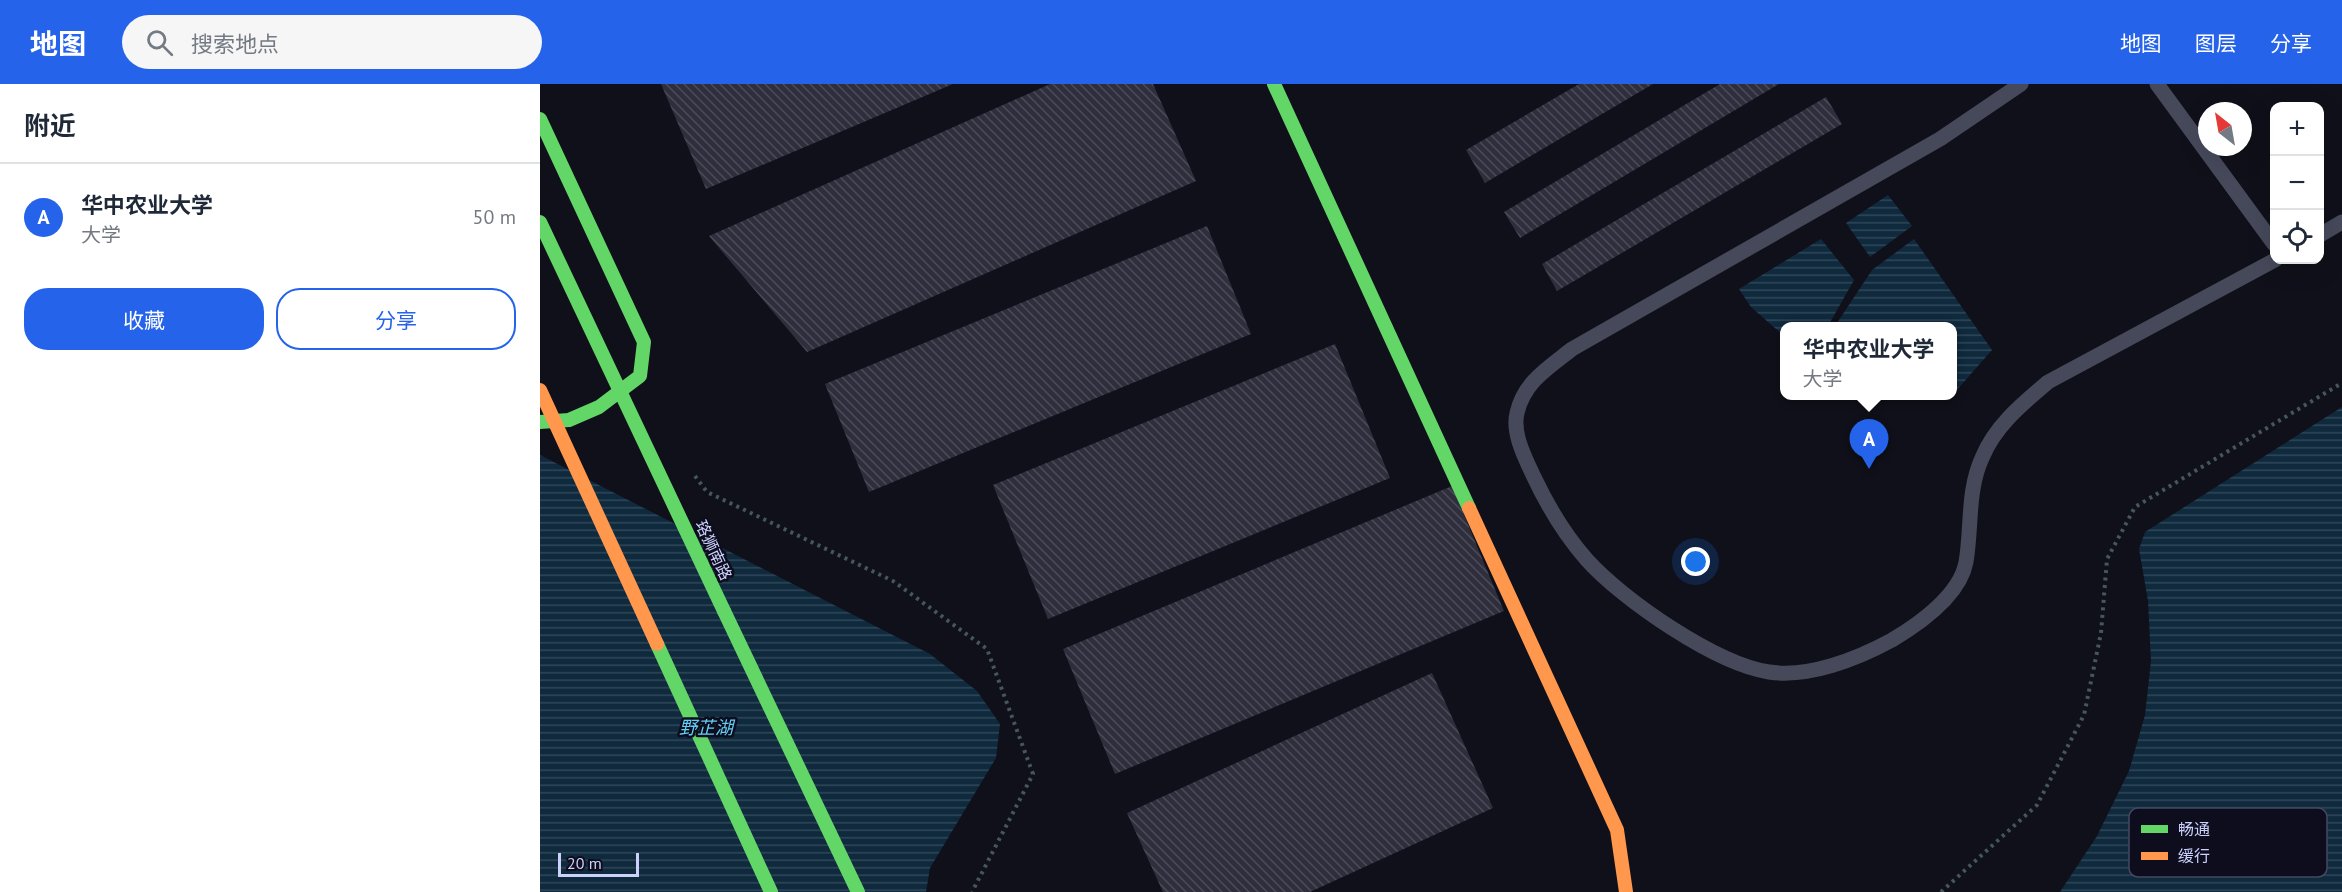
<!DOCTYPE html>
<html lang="zh">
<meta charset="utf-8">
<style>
:root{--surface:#fff;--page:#f6f6f7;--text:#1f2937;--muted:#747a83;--line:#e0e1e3;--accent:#2563eb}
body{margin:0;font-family:"PT Sans","Noto Sans SC",sans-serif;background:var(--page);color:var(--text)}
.controls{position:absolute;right:18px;top:18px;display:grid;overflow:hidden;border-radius:12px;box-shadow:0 6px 24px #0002}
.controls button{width:54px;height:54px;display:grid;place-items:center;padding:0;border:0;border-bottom:2px solid var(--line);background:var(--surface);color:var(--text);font:30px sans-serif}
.compass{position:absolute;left:1658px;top:18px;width:54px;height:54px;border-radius:50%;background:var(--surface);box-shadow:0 6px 24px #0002;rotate:329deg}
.scale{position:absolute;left:18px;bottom:15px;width:81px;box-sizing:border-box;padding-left:6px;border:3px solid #ccd0fc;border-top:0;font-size:16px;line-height:21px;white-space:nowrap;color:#ccd0fc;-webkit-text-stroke:4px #0d0d1d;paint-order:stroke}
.you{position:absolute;left:1156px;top:478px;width:21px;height:21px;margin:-15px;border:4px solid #fff;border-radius:50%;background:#1a73e8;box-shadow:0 0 0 9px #1a73e833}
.badge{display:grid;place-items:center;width:39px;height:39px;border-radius:50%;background:var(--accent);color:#fff;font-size:20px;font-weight:700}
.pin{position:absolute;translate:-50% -50px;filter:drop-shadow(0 2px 3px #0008)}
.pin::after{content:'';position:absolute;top:32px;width:21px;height:18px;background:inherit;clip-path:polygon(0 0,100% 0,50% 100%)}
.popup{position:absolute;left:1240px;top:238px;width:177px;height:78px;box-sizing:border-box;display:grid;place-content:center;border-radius:12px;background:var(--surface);filter:drop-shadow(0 2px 4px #0005);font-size:20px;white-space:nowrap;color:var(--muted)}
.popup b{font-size:22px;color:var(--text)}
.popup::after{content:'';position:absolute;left:50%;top:100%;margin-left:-12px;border:12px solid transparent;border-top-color:var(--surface)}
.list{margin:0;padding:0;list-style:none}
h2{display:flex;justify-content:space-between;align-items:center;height:78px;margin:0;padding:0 24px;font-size:26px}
h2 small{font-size:20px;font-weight:400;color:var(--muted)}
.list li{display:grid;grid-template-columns:39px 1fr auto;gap:18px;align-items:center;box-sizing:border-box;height:108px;padding:0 24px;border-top:2px solid var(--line)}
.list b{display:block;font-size:22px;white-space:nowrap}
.list p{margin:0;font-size:20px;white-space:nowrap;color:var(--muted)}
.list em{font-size:20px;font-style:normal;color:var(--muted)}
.actions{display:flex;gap:12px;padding:18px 24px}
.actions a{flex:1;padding:14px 0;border:2px solid var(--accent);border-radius:24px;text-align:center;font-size:21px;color:var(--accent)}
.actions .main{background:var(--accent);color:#fff}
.icon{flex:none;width:33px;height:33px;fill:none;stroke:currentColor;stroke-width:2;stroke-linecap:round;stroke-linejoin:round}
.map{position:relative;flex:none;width:1802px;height:808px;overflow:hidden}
header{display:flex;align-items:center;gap:36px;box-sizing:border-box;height:84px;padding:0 30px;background:var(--accent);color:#fff}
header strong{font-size:28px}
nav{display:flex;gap:33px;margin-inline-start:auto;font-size:21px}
.search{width:420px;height:54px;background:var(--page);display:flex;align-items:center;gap:15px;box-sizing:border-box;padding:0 21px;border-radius:33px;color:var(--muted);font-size:22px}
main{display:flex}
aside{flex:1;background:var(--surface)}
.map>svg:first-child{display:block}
.water{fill:url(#water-rules)}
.building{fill:url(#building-back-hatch)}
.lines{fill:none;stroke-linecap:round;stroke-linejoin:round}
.path{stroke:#46565d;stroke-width:4;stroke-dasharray:3 4.5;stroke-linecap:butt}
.lane{stroke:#46495a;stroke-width:15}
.fast{stroke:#63d668;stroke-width:14}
.slow{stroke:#ff974d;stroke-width:14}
.fast-bridge{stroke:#63d668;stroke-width:14}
.slow-bridge{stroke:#ff974d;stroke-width:14}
.labels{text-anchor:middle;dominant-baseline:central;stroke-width:5;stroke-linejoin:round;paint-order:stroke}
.street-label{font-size:16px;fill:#ccd0fc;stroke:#0d0d1d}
.water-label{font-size:18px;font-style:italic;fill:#61cef5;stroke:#0d0d1d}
.key{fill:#0d0d1d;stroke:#464860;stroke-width:1.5}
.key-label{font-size:16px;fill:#ccd0fc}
</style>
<header>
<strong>地图</strong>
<div class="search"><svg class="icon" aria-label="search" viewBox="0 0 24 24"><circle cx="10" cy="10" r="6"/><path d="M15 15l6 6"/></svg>搜索地点</div>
<nav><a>地图</a><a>图层</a><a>分享</a></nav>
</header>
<main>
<aside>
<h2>附近<small></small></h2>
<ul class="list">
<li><span class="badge">A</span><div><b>华中农业大学</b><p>大学</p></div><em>50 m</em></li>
</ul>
<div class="actions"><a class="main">收藏</a><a>分享</a></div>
</aside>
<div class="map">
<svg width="1802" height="808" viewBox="0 0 1802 808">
<defs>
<pattern id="water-rules" width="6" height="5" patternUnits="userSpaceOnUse" patternTransform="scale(1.5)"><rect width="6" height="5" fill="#0f293d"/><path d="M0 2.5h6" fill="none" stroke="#31475a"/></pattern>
<pattern id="building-back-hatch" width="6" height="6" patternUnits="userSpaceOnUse" patternTransform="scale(1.5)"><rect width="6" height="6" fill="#2e2e3c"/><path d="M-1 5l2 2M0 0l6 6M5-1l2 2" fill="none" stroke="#4b4b59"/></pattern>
</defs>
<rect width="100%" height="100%" fill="#10101a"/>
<!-- water -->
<path class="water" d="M 1348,111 L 1372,142 L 1330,173 L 1306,139 Z
M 1281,155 L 1314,196 L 1288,242 L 1245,243 L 1245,253 L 1211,223 L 1199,205 Z
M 1374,155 L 1452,266 L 1415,308 L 1413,308 L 1413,243 L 1295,242 L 1332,186 Z
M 1802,323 L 1802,808 L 1520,808 L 1557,752 L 1589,687 L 1605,631 L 1611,577 L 1608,517 L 1599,465 L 1605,448 Z
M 0,371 L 390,570 L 437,607 L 460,640 L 456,674 L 390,784 L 386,808 L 0,808 Z"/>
<!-- building -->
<path class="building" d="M 121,0 L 413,0 L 166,105 Z
M 510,0 L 613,0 L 656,97 L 267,268 L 169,152 Z
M 1039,0 L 1113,0 L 945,99 L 926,66 Z
M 1180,0 L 1239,0 L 980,154 L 964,128 Z
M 1286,13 L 1302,40 L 1017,207 L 1002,180 Z
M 667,142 L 711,250 L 329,408 L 285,300 Z
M 795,260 L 850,394 L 508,535 L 453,401 Z
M 912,402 L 964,527 L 575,690 L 523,565 Z
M 892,589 L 953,724 L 770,808 L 623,808 L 587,729 Z"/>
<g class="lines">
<!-- path -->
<path class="path" d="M 155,392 L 167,408 L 353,497 L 447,565 L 493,690 L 432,808
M 1401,808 L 1497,721 L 1544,631 L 1561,549 L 1567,475 L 1595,423 L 1802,299"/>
<!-- lane -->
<path class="lane" d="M 1481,0 L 1400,55 L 1032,265 C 1008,284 984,298 977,329 C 972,349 985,374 993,391 C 1007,421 1025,451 1047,476 C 1083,516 1176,580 1229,588 C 1269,594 1317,575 1352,556 C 1379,540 1420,511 1426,478 C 1432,443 1427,407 1442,374 C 1455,342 1482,320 1508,298 L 1735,176
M 1617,0 L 1734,160
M 1780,151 L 1802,138"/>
<!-- fast -->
<path class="fast" d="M 734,0 L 929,424
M 0,35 L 104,258 L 100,292 L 59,323 L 29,336 L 0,338
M 184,527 L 318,808
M 117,560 L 231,808"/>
<!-- slow -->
<path class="slow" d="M 929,424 L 1077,746 L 1086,808"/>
<!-- fast-bridge -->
<path class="fast-bridge" d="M 0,138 L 184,527"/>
<!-- slow-bridge -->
<path class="slow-bridge" d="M 0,306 L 117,560"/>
</g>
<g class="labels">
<!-- street labels -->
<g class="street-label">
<text transform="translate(174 466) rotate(65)">珞狮南路</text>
</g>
<!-- water labels -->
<g class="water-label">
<text x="166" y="643">野芷湖</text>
</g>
</g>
<!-- legend -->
<rect x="1589" y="724" width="198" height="69" rx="9" class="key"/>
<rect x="1601" y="741" width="27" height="8" fill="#63d668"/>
<rect x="1601" y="768" width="27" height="8" fill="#ff974d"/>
<g class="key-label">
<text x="1638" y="751">畅通</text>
<text x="1638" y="778">缓行</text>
</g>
</svg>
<div class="controls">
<button>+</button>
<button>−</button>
<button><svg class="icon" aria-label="locate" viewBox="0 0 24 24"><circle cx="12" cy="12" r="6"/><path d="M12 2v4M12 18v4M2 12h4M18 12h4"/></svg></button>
</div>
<svg class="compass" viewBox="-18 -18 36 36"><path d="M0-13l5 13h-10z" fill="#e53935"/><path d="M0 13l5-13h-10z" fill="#747a83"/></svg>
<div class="scale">20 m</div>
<div class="you"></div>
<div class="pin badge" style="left:1329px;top:385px">A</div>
<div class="popup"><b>华中农业大学</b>大学</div>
</div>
</main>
